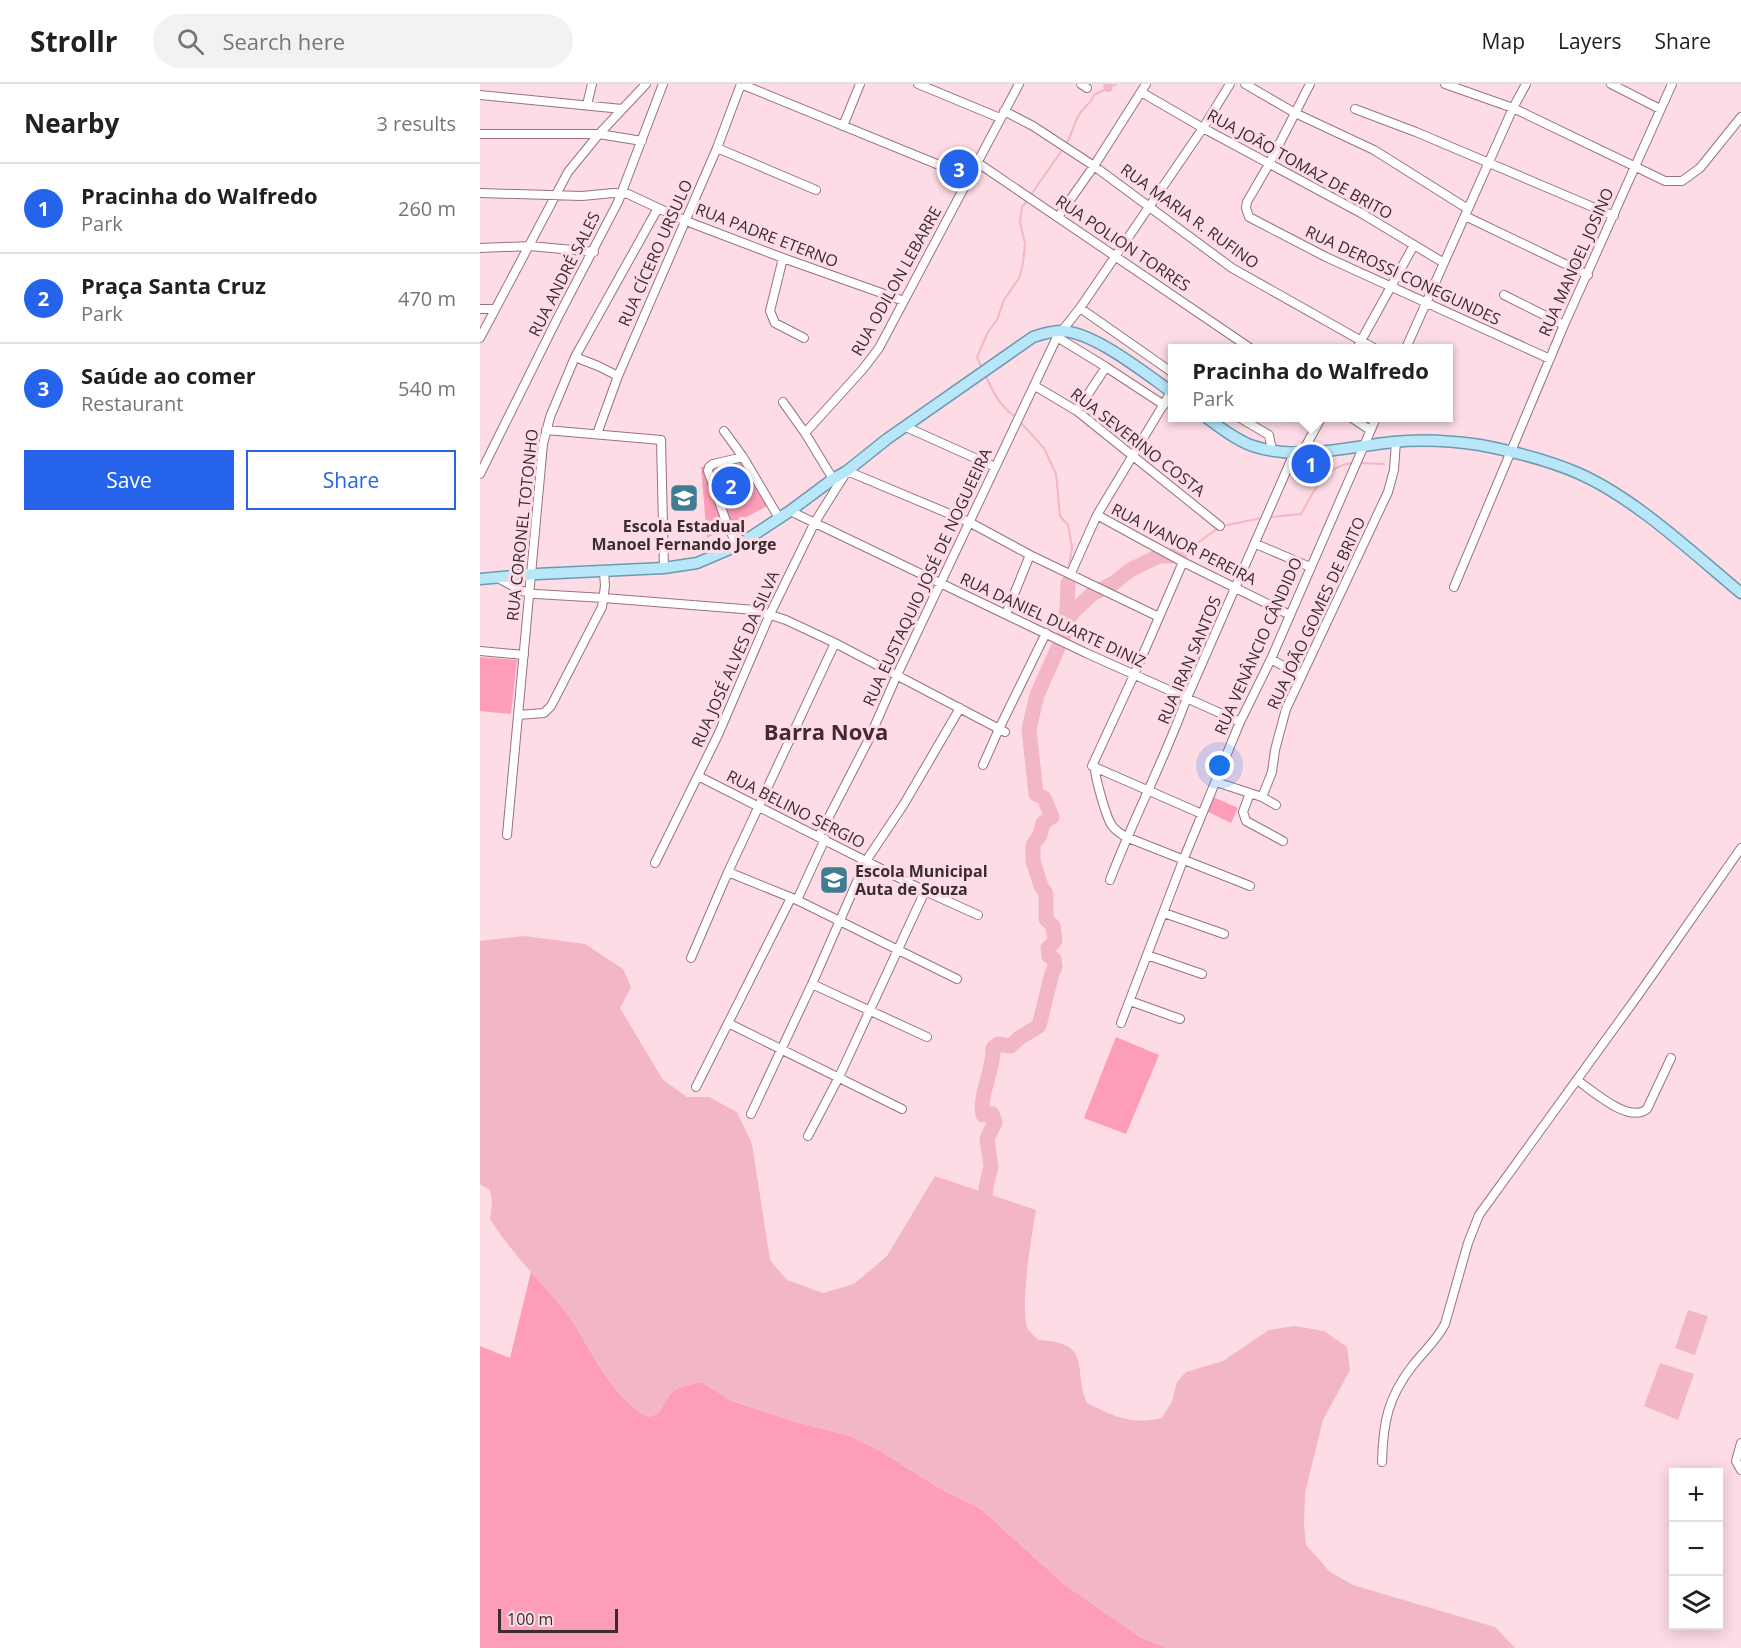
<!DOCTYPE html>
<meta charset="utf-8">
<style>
:root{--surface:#fff;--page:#f2f2f2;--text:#202124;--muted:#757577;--line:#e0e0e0;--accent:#2563eb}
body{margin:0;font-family:"Open Sans",sans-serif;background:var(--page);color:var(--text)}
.controls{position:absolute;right:18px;bottom:18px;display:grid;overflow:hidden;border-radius:0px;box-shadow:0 3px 15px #0003}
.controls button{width:54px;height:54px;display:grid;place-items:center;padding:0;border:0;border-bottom:2px solid var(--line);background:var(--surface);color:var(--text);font:30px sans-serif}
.scale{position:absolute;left:18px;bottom:15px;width:120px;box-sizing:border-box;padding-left:6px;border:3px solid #3b2c30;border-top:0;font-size:16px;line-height:21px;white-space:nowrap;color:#3b2c30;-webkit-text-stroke:4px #fddce5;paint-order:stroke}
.you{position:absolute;left:740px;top:682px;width:21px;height:21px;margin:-15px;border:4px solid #fff;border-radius:50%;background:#1a73e8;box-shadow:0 0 0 9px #1a73e833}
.badge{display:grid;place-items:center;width:39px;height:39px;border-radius:50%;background:var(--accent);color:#fff;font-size:20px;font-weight:700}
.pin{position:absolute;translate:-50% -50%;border:3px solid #fff;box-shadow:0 2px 6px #0006}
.popup{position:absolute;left:688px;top:260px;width:285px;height:78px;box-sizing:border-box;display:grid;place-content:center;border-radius:0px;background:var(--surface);filter:drop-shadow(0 2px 4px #0005);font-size:20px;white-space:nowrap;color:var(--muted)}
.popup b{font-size:22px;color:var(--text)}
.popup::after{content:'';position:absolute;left:50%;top:100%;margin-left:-12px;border:12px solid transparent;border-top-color:var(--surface)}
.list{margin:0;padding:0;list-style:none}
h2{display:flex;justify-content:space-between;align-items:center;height:78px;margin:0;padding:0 24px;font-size:26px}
h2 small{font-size:20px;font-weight:400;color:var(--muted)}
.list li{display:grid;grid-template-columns:39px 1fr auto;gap:18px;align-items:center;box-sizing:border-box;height:90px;padding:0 24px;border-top:2px solid var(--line)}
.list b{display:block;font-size:22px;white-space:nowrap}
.list p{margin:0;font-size:20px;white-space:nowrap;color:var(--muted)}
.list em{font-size:20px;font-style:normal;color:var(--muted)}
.actions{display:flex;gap:12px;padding:18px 24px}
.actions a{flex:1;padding:14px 0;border:2px solid var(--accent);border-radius:0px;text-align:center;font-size:21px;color:var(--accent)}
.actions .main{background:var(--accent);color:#fff}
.icon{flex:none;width:33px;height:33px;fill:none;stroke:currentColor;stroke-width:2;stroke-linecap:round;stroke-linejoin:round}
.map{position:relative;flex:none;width:1261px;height:1564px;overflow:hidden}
header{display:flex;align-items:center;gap:36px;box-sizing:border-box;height:84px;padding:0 30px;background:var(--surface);border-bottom:2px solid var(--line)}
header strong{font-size:28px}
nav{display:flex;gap:33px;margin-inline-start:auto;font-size:21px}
.search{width:420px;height:54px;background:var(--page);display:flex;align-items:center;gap:15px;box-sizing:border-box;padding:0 21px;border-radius:33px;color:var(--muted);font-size:22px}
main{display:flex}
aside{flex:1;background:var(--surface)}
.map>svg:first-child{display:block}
.green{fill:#fd9dba}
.water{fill:#f3b6c7}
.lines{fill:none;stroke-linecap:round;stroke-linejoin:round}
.stream{stroke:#f3b6c7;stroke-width:2}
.canal{stroke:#f3b6c7;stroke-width:8}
.river{stroke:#f3b6c7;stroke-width:15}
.minor-casing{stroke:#97747d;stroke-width:10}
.major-casing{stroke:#6c9bb0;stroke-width:13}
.minor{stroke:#fff;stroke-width:8}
.major{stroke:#b7e7f9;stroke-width:10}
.labels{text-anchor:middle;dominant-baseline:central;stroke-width:6;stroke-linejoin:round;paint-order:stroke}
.street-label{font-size:16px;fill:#3b2c30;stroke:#fddce5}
.poi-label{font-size:16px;font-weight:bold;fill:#3b2c30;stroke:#fddce5}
.district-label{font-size:22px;font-weight:bold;fill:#462831;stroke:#fddce5}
</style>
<header>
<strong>Strollr</strong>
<div class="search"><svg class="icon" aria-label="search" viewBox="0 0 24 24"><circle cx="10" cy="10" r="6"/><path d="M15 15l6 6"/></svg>Search here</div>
<nav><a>Map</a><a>Layers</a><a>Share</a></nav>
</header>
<main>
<aside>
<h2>Nearby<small>3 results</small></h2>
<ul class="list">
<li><span class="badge">1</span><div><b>Pracinha do Walfredo</b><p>Park</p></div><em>260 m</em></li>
<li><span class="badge">2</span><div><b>Praça Santa Cruz</b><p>Park</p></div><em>470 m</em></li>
<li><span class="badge">3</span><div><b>Saúde ao comer</b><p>Restaurant</p></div><em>540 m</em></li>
</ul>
<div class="actions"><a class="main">Save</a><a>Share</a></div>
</aside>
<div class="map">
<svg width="1261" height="1564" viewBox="0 0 1261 1564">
<rect width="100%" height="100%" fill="#fddce5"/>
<!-- green -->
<path class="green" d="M 266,377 L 289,421 L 227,454 L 221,383 Z
M 0,573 L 37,576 L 31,630 L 0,627 Z
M 731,712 L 758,724 L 751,739 L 726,727 Z
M 636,953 L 679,971 L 646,1050 L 604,1034 Z
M 51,1188 C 62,1201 75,1213 85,1227 C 111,1261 128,1312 168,1333 L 179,1329 C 193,1303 192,1305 221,1298 L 252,1317 L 313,1337 L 367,1351 L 395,1364 L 461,1405 L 501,1425 L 584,1500 L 660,1553 L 686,1564 L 0,1564 L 0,1262 L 30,1274 Z"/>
<!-- water -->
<path class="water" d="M 44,852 L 105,860 L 143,885 L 151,903 L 140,924 L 183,996 L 207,1013 L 229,1013 L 257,1028 L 272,1060 L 290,1176 L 307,1196 L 343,1209 L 374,1200 L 407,1172 L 455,1092 L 556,1126 C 552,1149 539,1226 548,1245 C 550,1248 555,1252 558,1256 C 614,1259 592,1283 607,1319 C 635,1333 651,1341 682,1334 L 692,1317 L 697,1298 L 706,1288 L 743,1277 L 789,1246 L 815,1242 L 844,1247 L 867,1263 L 870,1286 L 843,1336 L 825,1409 L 824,1440 L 826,1461 L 850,1488 L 873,1501 L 1015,1543 L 1035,1564 L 686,1564 L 660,1553 L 584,1500 L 501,1425 L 461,1405 L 395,1364 L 367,1351 L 313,1337 L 252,1317 L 221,1298 C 192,1305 193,1303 179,1329 L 168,1333 C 127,1311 111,1259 83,1225 C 58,1195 31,1168 10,1135 L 12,1119 L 10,1106 L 0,1100 L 0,857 Z
M 1208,1226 L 1228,1232 L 1215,1271 L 1195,1264 Z
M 1180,1279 L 1214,1290 L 1198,1336 L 1164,1322 Z"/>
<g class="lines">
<!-- stream -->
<path class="stream" d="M 586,60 C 592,51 593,41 599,31 C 603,23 611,20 614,11 L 636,0
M 550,112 L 583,65
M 502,285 L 497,273 L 508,248 L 517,236 L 524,216 L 539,194 L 543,180 L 545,160 L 540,138 L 542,123 L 547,117
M 505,290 C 512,306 519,321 533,331
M 542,340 L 564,364 L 576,390 L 580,432 L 588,441 L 592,463 L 589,484
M 879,379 L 904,380
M 790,433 L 821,430 C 832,409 846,380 874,379
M 743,442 L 781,434
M 700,472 L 738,444"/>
<!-- canal -->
<path class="canal" d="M 627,0 L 628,4"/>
<!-- river -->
<path class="river" d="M 586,539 L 593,528 L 612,510 L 634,499 L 650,486 L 679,472 L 700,472
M 504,1129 L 506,1103 L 511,1083 L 507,1055 L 515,1038 L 512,1030 L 503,1031 C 499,1008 514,987 513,964 L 518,960 L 531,962 L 539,954 L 559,942 L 572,889 L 575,883 L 574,875 L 569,872 L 568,864 L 575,857 L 573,842 L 566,835 L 566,810 L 561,802 L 553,777 L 553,761 L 560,751 L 563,739 L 572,733 L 564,714 L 556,710 L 549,645 L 557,611 L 586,546 L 588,499"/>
<!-- minor casing -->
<g class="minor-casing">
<path id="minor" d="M 261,0 L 491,94
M 438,0 L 520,34
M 601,0 L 607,4
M 765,0 L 815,29 L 894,66 L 988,125
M 830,0 L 789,80 L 767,118 L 766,124 L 769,133 L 846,173 L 1070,275
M 965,0 L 1033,24 L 1185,97 L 1202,97 L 1220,84 L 1261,33
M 1131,0 L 1180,25
M 661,8 L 723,44 L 881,129 L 964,179
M 0,11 L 142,25
M 107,21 L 112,0
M 875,25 L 936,48 L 1134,132
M 524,27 L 553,42 L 614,82 L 752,184 L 894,264
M 363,42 L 380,0
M 0,50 L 119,50 L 162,57
M 237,64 L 336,106
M 498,79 L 770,264
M 0,109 L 102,112 L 133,109 L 148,110 L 206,137 L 303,174 L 424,217
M 985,132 L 1108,191
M 578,133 L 614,82 L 666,0
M 0,164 L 50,162 L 114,168
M 303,174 L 290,227 L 295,239 L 324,254
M 1024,211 L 1084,241
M 600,224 L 693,289
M 0,225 L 15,225
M 577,253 L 626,283 L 684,321
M 0,254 L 88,88 L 119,50 L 166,0
M 877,264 L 934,161
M 926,264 L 1033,24 L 1046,0
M 95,273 L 118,282 L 138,292
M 555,302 L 597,327 L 740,442
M 303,318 L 325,349
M 597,327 L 626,283
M 760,334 L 789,351 L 792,366
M 872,334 L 890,346
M 426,343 L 515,383
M 66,346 L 181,356 L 184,484
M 244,347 L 263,373 L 299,434
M 117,350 L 138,292 L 237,64 L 261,0
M 823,367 L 841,334
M 0,390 L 77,235 L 138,118 L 183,0
M 353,395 L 325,349 L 383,285 L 399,264 L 539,0
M 310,427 L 606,569 L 760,638
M 617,431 L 703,478 L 810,531
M 776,460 L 830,483
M 257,462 L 246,437 L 228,387 L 229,383 L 233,380 L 263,373
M 703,478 L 654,591 L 612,682 L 722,730
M 591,489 L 617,431 L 691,308
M 18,494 L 42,507 L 56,510 L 124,514 L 275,526 L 306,536 L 355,559 L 525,648
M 974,503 L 1084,241 L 1192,0
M 526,530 L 550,471
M 0,567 L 44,571
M 791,575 L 821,592
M 38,631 L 64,629 L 71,622 L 122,523 L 125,502 L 124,488
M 503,681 L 519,645 L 566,549
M 615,684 C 615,694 626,732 631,740 C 634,746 640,749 646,753 L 770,802
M 218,692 L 445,807 L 498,831
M 736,698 L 782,713 L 796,721
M 770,709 L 763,728 L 766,737 L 803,757
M 782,713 L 792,688 L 795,666 L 806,625 L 908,408 L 914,386 L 916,357
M 27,751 L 63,360 L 70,333 L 95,273 L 178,124
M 339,752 L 388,657 L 417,591 L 577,253 L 600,224 L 723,44 L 750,0
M 175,779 L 238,651 L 290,530 L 335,438 L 367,387 L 489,438 L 550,471 L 679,533
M 248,788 L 317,816 L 477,895
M 630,796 C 653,735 684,677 706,616 L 815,367
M 317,816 L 345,755
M 684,829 L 744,850
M 667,871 L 722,890
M 211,874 L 248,788 L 355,559
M 332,900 L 447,953
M 650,917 L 700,935
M 248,939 L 422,1025
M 641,939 L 704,774 L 760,638 L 791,575 L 896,334
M 1097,996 C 1113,1007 1149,1040 1167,1025 L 1191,974
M 216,1003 L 311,814
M 271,1030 L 332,900 L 386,777 L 424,720 L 480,624
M 328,1052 L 359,993 L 445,807
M 1261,1359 L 1256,1377 L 1261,1386
M 902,1378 C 903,1338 908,1313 933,1281 C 944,1267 957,1256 965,1240 L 988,1159 L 999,1131 L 1159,910 L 1261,764"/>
</g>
<!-- major casing -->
<g class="major-casing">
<path id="major" d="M 727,334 C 741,344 756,356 773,362 C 817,377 869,363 913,358 C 941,355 973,357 1000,361 C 1031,367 1071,377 1100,390 C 1156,415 1214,470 1261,509
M 0,495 L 57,490 L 184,484 L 217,479 L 257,462 L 310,427 L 353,395 L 367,387 L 407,355 L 553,253 C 562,250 571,247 581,247 C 613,247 666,290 693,309"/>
</g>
<!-- minor -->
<use href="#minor" class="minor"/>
<!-- major -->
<use href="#major" class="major"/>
</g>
<!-- icons -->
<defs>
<g id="school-square" transform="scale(1.5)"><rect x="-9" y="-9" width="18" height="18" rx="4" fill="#407d93" stroke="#fddce5"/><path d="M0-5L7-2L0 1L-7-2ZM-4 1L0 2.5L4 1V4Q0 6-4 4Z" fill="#fff"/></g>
</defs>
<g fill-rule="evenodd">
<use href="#school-square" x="204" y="414"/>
<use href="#school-square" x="354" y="796"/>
</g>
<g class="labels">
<!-- street labels -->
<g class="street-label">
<text transform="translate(820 80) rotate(29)">RUA JOÃO TOMAZ DE BRITO</text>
<text transform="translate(710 132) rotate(36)">RUA MARIA R. RUFINO</text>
<text transform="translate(287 151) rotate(21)">RUA PADRE ETERNO</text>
<text transform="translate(643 159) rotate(34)">RUA POLION TORRES</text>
<text transform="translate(175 169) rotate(-66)">RUA CÍCERO URSULO</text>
<text transform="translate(1096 178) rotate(-66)">RUA MANOEL JOSINO</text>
<text transform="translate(84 190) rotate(-63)">RUA ANDRÉ SALES</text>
<text transform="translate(923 191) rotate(25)">RUA DEROSSI CONEGUNDES</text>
<text transform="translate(416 197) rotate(-61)">RUA ODILON LEBARRE</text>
<text transform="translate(658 358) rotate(38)">RUA SEVERINO COSTA</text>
<text transform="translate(42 441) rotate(-84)">RUA CORONEL TOTONHO</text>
<text transform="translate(704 460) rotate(27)">RUA IVANOR PEREIRA</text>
<text transform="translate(447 493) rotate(-65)">RUA EUSTAQUIO JOSÉ DE NOGUEEIRA</text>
<text transform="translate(836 529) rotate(-65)">RUA JOÃO GOMES DE BRITO</text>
<text transform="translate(573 536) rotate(25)">RUA DANIEL DUARTE DINIZ</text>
<text transform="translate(778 562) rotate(-66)">RUA VENÂNCIO CÂNDIDO</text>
<text transform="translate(255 575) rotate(-66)">RUA JOSÉ ALVES DA SILVA</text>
<text transform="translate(709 576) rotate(-67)">RUA IRAN SANTOS</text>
<text transform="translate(316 725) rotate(27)">RUA BELINO SERGIO</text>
</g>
<!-- poi labels -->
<g class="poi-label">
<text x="204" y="442">Escola Estadual<tspan x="204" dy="18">Manoel Fernando Jorge</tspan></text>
<text x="375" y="787" text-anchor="start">Escola Municipal<tspan x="375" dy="18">Auta de Souza</tspan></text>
</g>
<!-- district labels -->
<g class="district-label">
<text x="346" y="647">Barra Nova</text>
</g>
</g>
</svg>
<div class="controls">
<button>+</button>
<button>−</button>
<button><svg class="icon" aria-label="layers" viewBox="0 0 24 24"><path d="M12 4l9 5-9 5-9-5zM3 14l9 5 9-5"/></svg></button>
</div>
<div class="scale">100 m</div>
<div class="you"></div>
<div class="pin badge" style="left:831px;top:380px">1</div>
<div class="popup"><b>Pracinha do Walfredo</b>Park</div>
<div class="pin badge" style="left:251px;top:402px">2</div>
<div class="pin badge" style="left:479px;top:85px">3</div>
</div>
</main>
